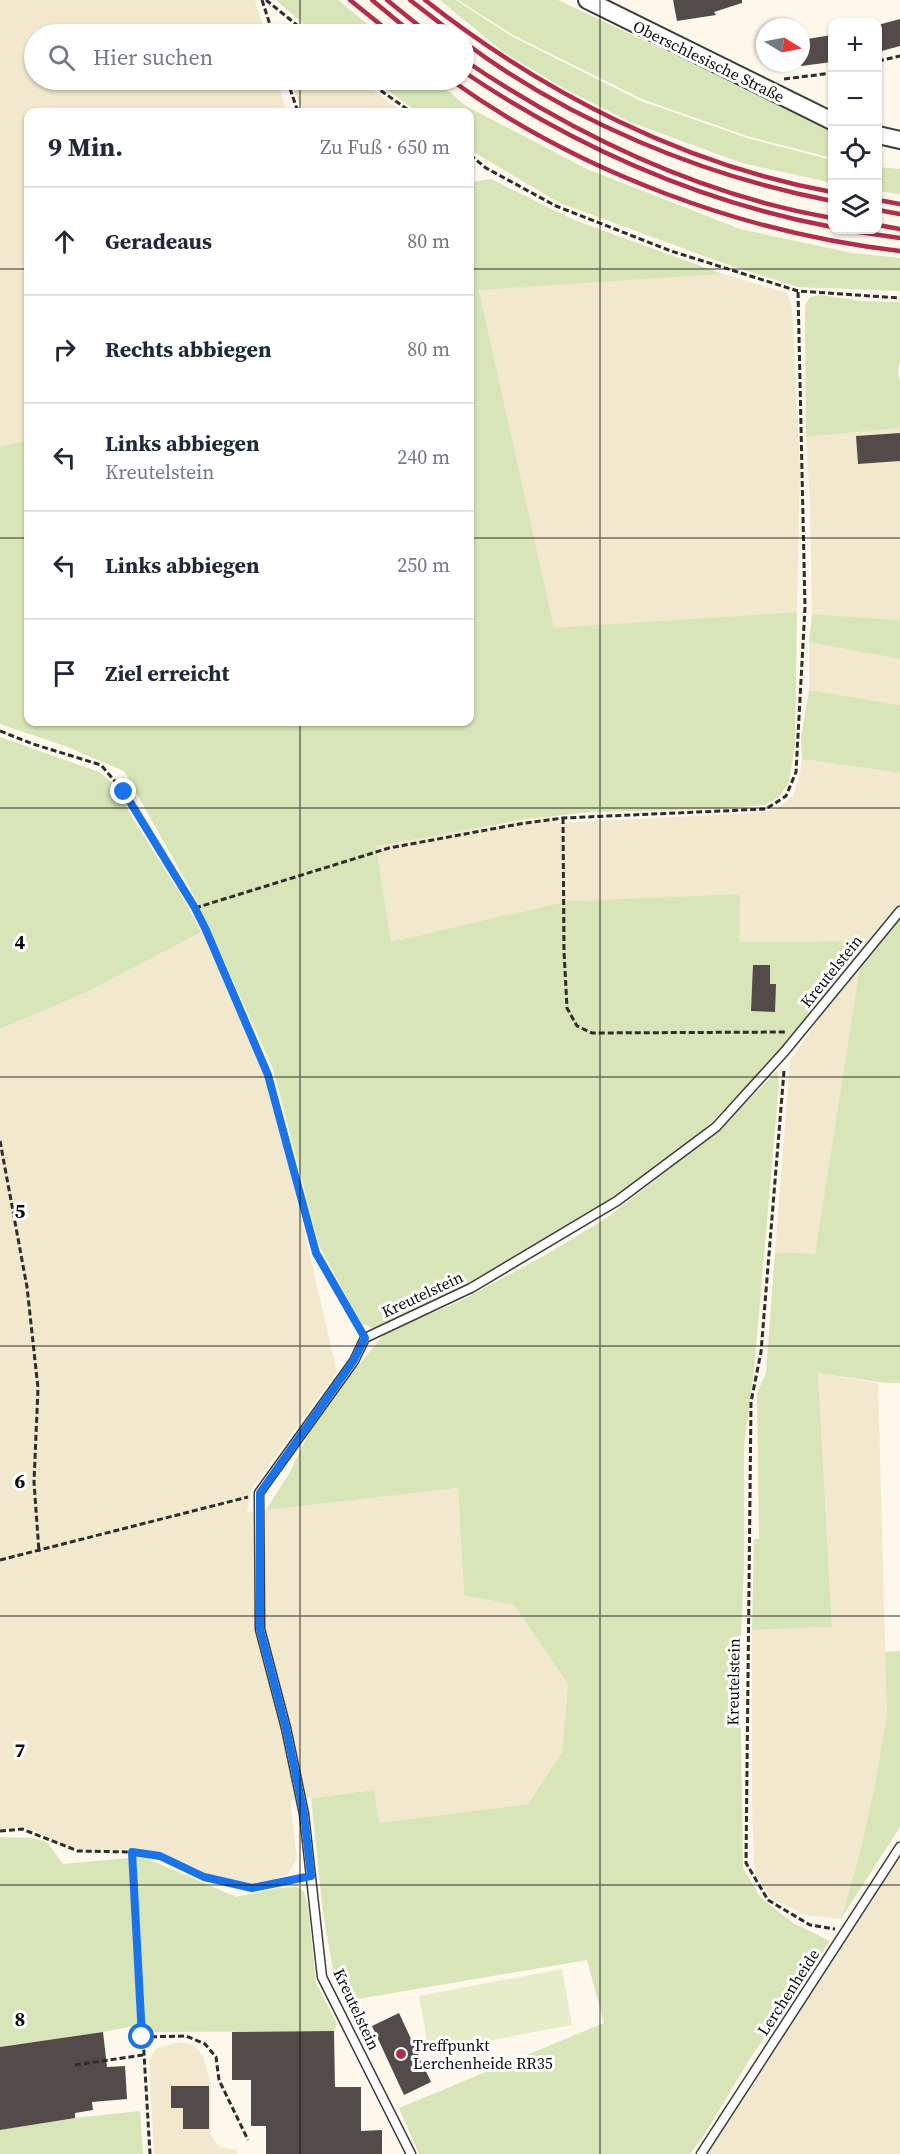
<!DOCTYPE html>
<html lang="de">
<meta charset="utf-8">
<style>
:root{--surface:#fff;--page:#f6f6f7;--text:#1f2937;--muted:#747a83;--line:#e0e1e3}
body{margin:0;font-family:"Source Serif 4",serif;background:var(--page);color:var(--text)}
.controls{position:absolute;right:18px;top:18px;display:grid;overflow:hidden;border-radius:12px;box-shadow:0 2px 4px #0004}
.controls button{width:54px;height:54px;display:grid;place-items:center;padding:0;border:0;border-bottom:2px solid var(--line);background:var(--surface);color:var(--text);font:30px sans-serif}
.compass{position:absolute;left:756px;top:18px;width:54px;height:54px;border-radius:50%;background:var(--surface);box-shadow:0 2px 4px #0004;rotate:100deg}
.stop{position:absolute;width:18px;height:18px;margin:-14px;border:4px solid #1a73e8;border-radius:50%;background:#fff}
.stop.end{background:#1a73e8;border-color:#fff;box-shadow:0 2px 6px #0008}
.list{margin:0;padding:0;list-style:none}
h2{display:flex;justify-content:space-between;align-items:center;height:78px;margin:0;padding:0 24px;font-size:26px}
h2 small{font-size:20px;font-weight:400;color:var(--muted)}
.list li{display:grid;grid-template-columns:39px 1fr auto;gap:18px;align-items:center;box-sizing:border-box;height:108px;padding:0 24px;border-top:2px solid var(--line)}
.list b{display:block;font-size:22px;white-space:nowrap}
.list p{margin:0;font-size:20px;white-space:nowrap;color:var(--muted)}
.list em{font-size:20px;font-style:normal;color:var(--muted)}
.icon{flex:none;width:33px;height:33px;fill:none;stroke:currentColor;stroke-width:2;stroke-linecap:round;stroke-linejoin:round}
.map{position:relative;flex:none;width:900px;height:2154px;overflow:hidden}
.search{position:absolute;background:var(--surface);box-shadow:0 2px 4px #0004;left:24px;top:24px;width:450px;height:66px;display:flex;align-items:center;gap:15px;box-sizing:border-box;padding:0 21px;border-radius:33px;color:var(--muted);font-size:22px}
.panel{position:absolute;background:var(--surface);box-shadow:0 2px 4px #0004;left:24px;top:108px;width:450px;height:618px;border-radius:12px}
.map>svg:first-child{display:block}
.farmland{fill:#f1e8cd}
.green{fill:#d8e5b8}
.pitch{fill:#e7edc9}
.building{fill:#534b49}
.lines{fill:none;stroke-linecap:round;stroke-linejoin:round}
.lane-casing{stroke:#3e3e3e;stroke-width:11}
.street-casing{stroke:#3e3e3e;stroke-width:20}
.path{stroke:#2d2d2d;stroke-width:3;stroke-dasharray:6 3;stroke-linecap:butt}
.lane{stroke:#fff;stroke-width:8}
.street{stroke:#fff;stroke-width:16}
.rail{stroke:#b12d4c;stroke-width:4.5}
.route{stroke:#1a73e8;stroke-width:8}
.grid{fill:none;stroke:#0b0b0b;stroke-width:1.5;stroke-opacity:0.55}
.poi-dot{fill:#b12d4c;stroke:#fff;stroke-width:2}
.labels{text-anchor:middle;dominant-baseline:central;stroke-width:6;stroke-linejoin:round;paint-order:stroke}
.street-label{font-size:16px;fill:#0b0b0b;stroke:#fff}
.poi-label{font-size:16px;fill:#0b0b0b;stroke:#fff;text-anchor:start}
.grid-label{font-size:20px;text-anchor:middle;font-weight:bold;fill:#0b0b0b;stroke:#fff;stroke-width:6;stroke-linejoin:round;paint-order:stroke}
</style>
<div class="map">
<svg width="900" height="2154" viewBox="0 0 900 2154">
<rect width="100%" height="100%" fill="#fef7eb"/>
<!-- farmland -->
<path class="farmland" d="M 0,0 L 255,0 L 265,34 L 34,34 L 34,80 L 277,80 L 287,112 L 28,112 L 28,440 L 0,447 Z
M 291,80 L 359,80 L 403,112 L 302,112 Z
M 723,274 L 787,293 L 792,308 L 800,467 L 797,612 L 554,629 L 479,289 Z
M 900,428 L 900,620 L 812,614 L 810,505 L 806,437 Z
M 809,642 L 900,659 L 900,705 L 809,690 Z
M 802,759 L 900,773 L 900,904 L 868,941 L 739,942 L 739,894 L 569,901 L 391,943 L 376,846 L 430,835 L 556,816 L 557,823 L 752,813 L 777,809 L 793,796 L 800,774 Z
M 205,930 L 268,1075 L 337,1372 L 252,1488 L 247,1512 L 458,1488 L 464,1594 L 514,1605 L 568,1684 L 562,1752 L 528,1804 L 379,1823 L 374,1790 L 290,1800 L 297,1858 L 288,1874 L 253,1887 L 216,1883 L 153,1854 L 133,1848 L 108,1851 L 70,1848 L 23,1826 L 0,1829 L 0,1029 L 87,992 Z
M 860,966 L 815,1255 L 775,1252 L 790,1061 L 825,1009 Z
M 818,1373 L 878,1383 L 887,1714 L 874,1790 L 859,1856 L 841,1919 L 805,1915 L 770,1897 L 756,1875 L 754,1862 L 752,1805 L 752,1630 L 832,1627 Z
M 900,1858 L 900,2154 L 707,2154 L 750,2088 Z
M 180,2042 L 194,2045 L 203,2056 L 211,2085 L 211,2135 L 219,2147 L 237,2150 L 237,2154 L 154,2154 L 149,2060 L 155,2049 Z"/>
<!-- green -->
<path class="green" d="M 276,0 L 338,0 L 380,34 L 315,34 Z
M 440,0 L 456,0 L 511,36 L 641,101 L 750,139 L 832,160 L 832,183 L 742,163 L 630,122 L 565,89 L 503,52 Z
M 458,0 L 558,0 L 832,129 L 832,158 L 747,136 L 642,99 L 513,35 Z
M 373,80 L 435,80 L 466,106 L 587,169 L 740,229 L 852,253 L 900,258 L 900,291 L 798,287 L 726,264 L 560,203 L 470,150 L 470,112 L 418,112 Z
M 878,167 L 900,169 L 900,194 L 878,191 Z
M 491,179 L 574,220 L 723,274 L 479,290 L 554,628 L 797,612 L 795,745 L 789,782 L 779,797 L 765,805 L 716,809 L 592,812 L 527,819 L 376,846 L 391,942 L 569,901 L 740,894 L 739,942 L 868,941 L 766,1068 L 702,1131 L 640,1181 L 457,1291 L 377,1330 L 361,1323 L 319,1245 L 273,1069 L 198,903 L 124,771 L 65,746 L 0,724 L 0,447 L 28,440 L 28,722 L 470,722 L 470,182 Z
M 820,295 L 862,301 L 900,302 L 900,361 L 898,372 L 900,381 L 900,428 L 806,437 L 805,306 L 810,297 Z
M 812,614 L 900,620 L 900,659 L 809,642 Z
M 809,690 L 900,705 L 900,773 L 802,759 L 801,738 Z
M 0,737 L 99,772 L 117,787 L 132,817 L 187,905 L 201,932 L 87,992 L 0,1029 Z
M 900,917 L 900,1383 L 886,1383 L 818,1373 L 832,1627 L 752,1630 L 754,1539 L 759,1539 L 757,1393 L 766,1373 L 775,1252 L 815,1254 L 860,966 Z
M 777,1071 L 779,1083 L 754,1371 L 744,1445 L 744,1567 L 740,1658 L 743,1868 L 761,1898 L 793,1923 L 830,1941 L 749,2060 L 706,2132 L 690,2154 L 419,2154 L 399,2108 L 604,2023 L 587,1960 L 346,2001 L 336,1986 L 323,1913 L 311,1798 L 374,1790 L 379,1823 L 528,1804 L 562,1752 L 568,1684 L 514,1605 L 464,1595 L 458,1488 L 266,1510 L 290,1472 L 310,1431 L 345,1382 L 385,1333 L 460,1301 L 542,1257 L 608,1217 L 718,1131 Z
M 900,1651 L 900,1827 L 841,1919 L 859,1856 L 874,1790 L 887,1714 L 885,1652 Z
M 0,1837 L 32,1838 L 47,1842 L 63,1864 L 129,1858 L 148,1859 L 236,1897 L 278,1888 L 297,1887 L 304,1892 L 308,1906 L 316,1983 L 337,2024 L 334,2031 L 152,2032 L 139,2025 L 103,2032 L 0,2047 Z
M 140,2111 L 143,2154 L 0,2154 L 0,2130 L 75,2118 Z"/>
<!-- pitch -->
<path class="pitch" d="M 562,1969 L 572,2025 L 429,2052 L 419,1996 Z"/>
<!-- building -->
<path class="building" d="M 673,0 L 742,0 L 742,3 L 714,12 L 716,15 L 677,21 Z
M 900,19 L 900,46 L 878,52 L 878,25 Z
M 832,35 L 832,62 L 801,66 L 801,40 Z
M 900,433 L 900,461 L 858,464 L 856,436 Z
M 753,965 L 770,965 L 770,984 L 776,984 L 775,1012 L 751,1011 Z
M 399,2013 L 431,2082 L 404,2095 L 372,2026 Z
M 334,2031 L 335,2087 L 361,2087 L 361,2131 L 382,2130 L 382,2154 L 266,2154 L 266,2126 L 251,2126 L 251,2080 L 232,2080 L 232,2032 Z
M 103,2032 L 107,2067 L 125,2066 L 127,2099 L 92,2102 L 93,2110 L 75,2113 L 75,2118 L 0,2130 L 0,2047 Z
M 171,2086 L 209,2086 L 209,2129 L 183,2129 L 183,2108 L 171,2108 Z"/>
<g class="lines">
<!-- lane casing -->
<g class="lane-casing">
<path id="lane" d="M 411,2154 L 322,1977 L 304,1814 L 286,1728 L 260,1629 L 259,1493 L 354,1361 L 365,1338 L 471,1288 L 617,1201 L 716,1127 L 785,1051 L 900,911
M 701,2154 L 900,1847"/>
</g>
<!-- street casing -->
<g class="street-casing">
<path id="street" d="M 587,0 L 832,121
M 878,135 L 900,140"/>
</g>
<!-- path -->
<path class="path" d="M 262,0 L 273,34
M 266,0 L 308,34
M 878,61 L 900,56
M 784,79 L 832,73
M 287,80 L 298,112
M 366,80 L 411,112
M 470,155 L 486,168 L 556,206 L 671,251 L 798,291 L 900,298
M 0,731 L 33,744 L 101,765 L 124,792 L 195,908 L 268,1075 L 316,1253 L 359,1328
M 563,818 L 564,951 L 567,1008 L 577,1026 L 592,1033 L 786,1032
M 195,908 L 389,848 L 519,824 L 563,818 L 766,809 L 786,796 L 796,772 L 805,607 L 798,291
M 784,1071 L 761,1352 L 751,1402 L 746,1863 L 768,1900 L 810,1925 L 835,1929
M 0,1141 L 27,1287 L 38,1388 L 34,1482 L 39,1552
M 0,1560 L 248,1497
M 0,1831 L 22,1829 L 78,1851 L 132,1852 L 160,1856 L 204,1877 L 252,1888 L 300,1878
M 132,1852 L 150,2154
M 142,2037 L 186,2036 L 205,2044 L 216,2057 L 219,2080 L 248,2140
M 75,2065 L 143,2055"/>
<!-- lane -->
<use href="#lane" class="lane"/>
<!-- street -->
<use href="#street" class="street"/>
<!-- rail -->
<path class="rail" d="M 350,0 L 392,34
M 372,0 L 413,34
M 387,0 L 429,34
M 410,0 L 454,34
M 425,0 C 543,93 684,165 832,192
M 464,42 C 569,121 703,176 832,201
M 464,60 C 575,135 699,195 832,218
M 464,72 C 576,147 700,202 832,227
M 451,80 C 579,172 743,233 900,251
M 878,200 L 900,204
M 878,210 L 900,214
M 878,225 L 900,229
M 845,230 L 900,238"/>
</g>
<g class="lines">
<!-- route -->
<path class="route" d="M 124,792 L 195,908 L 206,930 L 268,1075 L 316,1253 L 365,1338 L 354,1360 L 260,1493 L 260,1629 L 286,1728 L 304,1814 L 311,1876 L 252,1888 L 204,1877 L 160,1856 L 132,1852 L 142,2037"/>
</g>
<!-- grid -->
<path class="grid" d="M 300,0 L 300,34M 600,0 L 600,2154M 300,80 L 300,112M 0,269 L 28,269M 470,269 L 900,269M 0,538 L 28,538M 470,538 L 900,538M 300,722 L 300,2154M 0,808 L 900,808M 0,1077 L 900,1077M 0,1346 L 900,1346M 0,1616 L 900,1616M 0,1885 L 900,1885"/>
<!-- markers -->
<circle class="poi-dot" cx="401" cy="2054" r="6"/>
<g class="labels">
<!-- street labels -->
<g class="street-label">
<text transform="translate(709 61) rotate(26)">Oberschlesische Straße</text>
<text transform="translate(831 971) rotate(-51)">Kreutelstein</text>
<text transform="translate(422 1294) rotate(-25)">Kreutelstein</text>
<text transform="translate(733 1682) rotate(-89)">Kreutelstein</text>
<text transform="translate(788 1992) rotate(-57)">Lerchenheide</text>
<text transform="translate(357 2009) rotate(65)">Kreutelstein</text>
</g>
<!-- poi labels -->
<g class="poi-label">
<text x="413" y="2045">Treffpunkt<tspan x="413" dy="18">Lerchenheide RR35</tspan></text>
</g>
</g>
<g class="grid-label">
<text x="20" y="949">4</text>
<text x="20" y="1218">5</text>
<text x="20" y="1488">6</text>
<text x="20" y="1757">7</text>
<text x="20" y="2026">8</text>
</g>
</svg>
<div class="controls">
<button>+</button>
<button>−</button>
<button><svg class="icon" aria-label="locate" viewBox="0 0 24 24"><circle cx="12" cy="12" r="6"/><path d="M12 2v4M12 18v4M2 12h4M18 12h4"/></svg></button>
<button><svg class="icon" aria-label="layers" viewBox="0 0 24 24"><path d="M12 4l9 5-9 5-9-5zM3 14l9 5 9-5"/></svg></button>
</div>
<svg class="compass" viewBox="-18 -18 36 36"><path d="M0-13l5 13h-10z" fill="#e53935"/><path d="M0 13l5-13h-10z" fill="#747a83"/></svg>
<div class="stop" style="left:142px;top:2037px"></div>
<div class="stop end" style="left:124px;top:792px"></div>
<div class="search"><svg class="icon" aria-label="search" viewBox="0 0 24 24"><circle cx="10" cy="10" r="6"/><path d="M15 15l6 6"/></svg>Hier suchen</div>
<section class="panel">
<h2>9 Min.<small>Zu Fuß · 650 m</small></h2>
<ul class="list">
<li><svg class="icon" aria-label="ahead" viewBox="0 0 24 24"><path d="M12 20V5M6 11l6-6 6 6"/></svg><div><b>Geradeaus</b></div><em>80 m</em></li>
<li><svg class="icon" aria-label="right" viewBox="0 0 24 24"><path d="M7 20v-9h11M14 6l5 5-5 5"/></svg><div><b>Rechts abbiegen</b></div><em>80 m</em></li>
<li><svg class="icon" aria-label="left" viewBox="0 0 24 24"><path d="M17 20v-9H6M10 6l-5 5 5 5"/></svg><div><b>Links abbiegen</b><p>Kreutelstein</p></div><em>240 m</em></li>
<li><svg class="icon" aria-label="left" viewBox="0 0 24 24"><path d="M17 20v-9H6M10 6l-5 5 5 5"/></svg><div><b>Links abbiegen</b></div><em>250 m</em></li>
<li><svg class="icon" aria-label="arrive" viewBox="0 0 24 24"><path d="M6 21V4h12l-3 4 3 4H6"/></svg><div><b>Ziel erreicht</b></div></li>
</ul>
</section>
</div>
